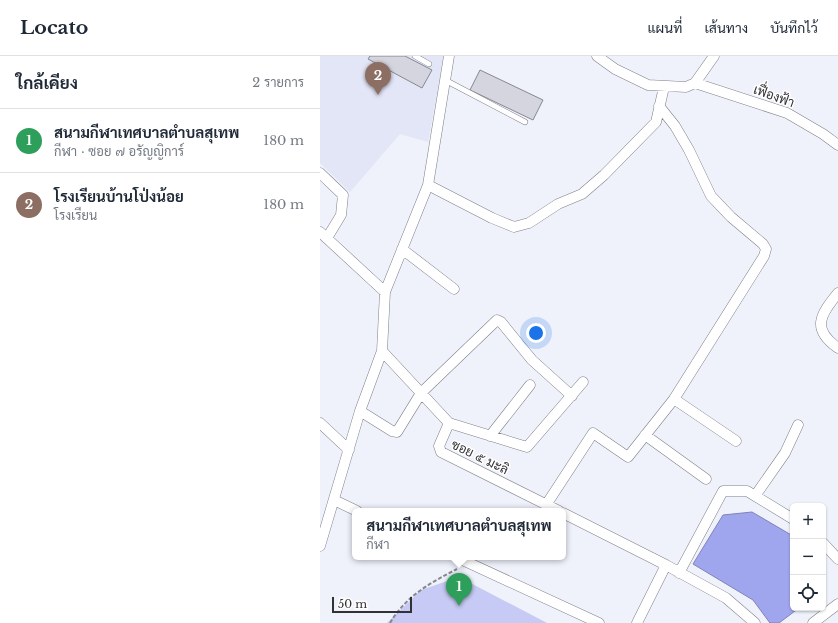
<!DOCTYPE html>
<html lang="th">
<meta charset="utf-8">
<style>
:root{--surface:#fff;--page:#f2f2f3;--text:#1f2937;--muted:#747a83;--line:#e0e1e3;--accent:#6e6532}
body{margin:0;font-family:"Libre Baskerville",Sarabun,serif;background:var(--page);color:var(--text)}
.controls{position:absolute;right:12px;bottom:12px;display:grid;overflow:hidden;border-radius:6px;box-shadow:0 1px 3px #0004}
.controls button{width:36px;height:36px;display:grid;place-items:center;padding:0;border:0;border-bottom:1px solid var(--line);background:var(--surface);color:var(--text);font:20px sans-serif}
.scale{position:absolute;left:12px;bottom:10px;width:80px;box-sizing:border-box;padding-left:4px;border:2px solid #323236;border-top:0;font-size:11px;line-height:14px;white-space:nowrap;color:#323236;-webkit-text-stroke:3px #fff;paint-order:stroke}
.you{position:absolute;left:216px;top:277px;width:14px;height:14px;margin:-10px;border:3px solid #fff;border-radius:50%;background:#1a73e8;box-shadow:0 0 0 6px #1a73e833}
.badge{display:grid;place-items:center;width:26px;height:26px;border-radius:50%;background:var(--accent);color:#fff;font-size:13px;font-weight:700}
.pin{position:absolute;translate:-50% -33px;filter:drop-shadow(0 1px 2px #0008)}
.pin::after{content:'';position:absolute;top:21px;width:14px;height:12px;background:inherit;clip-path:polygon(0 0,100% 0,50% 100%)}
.popup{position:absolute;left:32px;top:452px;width:214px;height:52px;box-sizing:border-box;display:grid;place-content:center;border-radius:6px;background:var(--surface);filter:drop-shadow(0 1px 3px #0005);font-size:13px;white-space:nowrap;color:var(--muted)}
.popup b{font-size:15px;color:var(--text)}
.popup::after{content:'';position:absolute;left:50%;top:100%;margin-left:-8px;border:8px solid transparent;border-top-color:var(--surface)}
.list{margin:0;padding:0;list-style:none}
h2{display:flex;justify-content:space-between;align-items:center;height:52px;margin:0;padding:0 16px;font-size:17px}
h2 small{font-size:13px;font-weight:400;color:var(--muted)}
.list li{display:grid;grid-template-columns:26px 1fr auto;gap:12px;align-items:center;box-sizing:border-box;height:64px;padding:0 16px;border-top:1px solid var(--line)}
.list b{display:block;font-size:15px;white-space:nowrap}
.list p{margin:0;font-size:13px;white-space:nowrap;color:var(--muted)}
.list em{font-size:13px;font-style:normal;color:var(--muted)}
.icon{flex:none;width:22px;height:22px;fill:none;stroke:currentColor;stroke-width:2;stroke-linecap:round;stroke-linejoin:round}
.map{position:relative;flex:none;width:518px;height:567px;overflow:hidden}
header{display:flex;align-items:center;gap:24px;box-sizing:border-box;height:56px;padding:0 20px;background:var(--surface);border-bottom:1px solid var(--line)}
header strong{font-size:19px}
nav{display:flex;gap:22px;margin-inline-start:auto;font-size:14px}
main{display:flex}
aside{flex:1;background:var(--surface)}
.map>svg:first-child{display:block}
.built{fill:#e3e6f7}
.green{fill:#c6caf4}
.water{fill:#a0a6ee;stroke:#7f83b7}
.building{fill:#d4d5df;stroke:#868891}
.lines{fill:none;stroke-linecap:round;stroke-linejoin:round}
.lane-casing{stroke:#7e8089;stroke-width:6}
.street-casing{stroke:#7e8089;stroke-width:11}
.path{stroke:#87888f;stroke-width:2;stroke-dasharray:4 2;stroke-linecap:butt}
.lane{stroke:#fff;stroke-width:5}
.street{stroke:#fff;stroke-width:10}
.labels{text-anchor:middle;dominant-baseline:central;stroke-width:3;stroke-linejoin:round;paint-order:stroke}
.street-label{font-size:13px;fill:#323236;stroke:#fff}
</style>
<header>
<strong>Locato</strong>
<nav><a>แผนที่</a><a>เส้นทาง</a><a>บันทึกไว้</a></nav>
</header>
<main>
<aside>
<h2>ใกล้เคียง<small>2 รายการ</small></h2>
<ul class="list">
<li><span class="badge" style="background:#2e9e5b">1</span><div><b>สนามกีฬาเทศบาลตำบลสุเทพ</b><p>กีฬา · ซอย ๗ อรัญญิการ์</p></div><em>180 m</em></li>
<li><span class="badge" style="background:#8d6e63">2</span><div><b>โรงเรียนบ้านโป่งน้อย</b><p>โรงเรียน</p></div><em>180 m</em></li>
</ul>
</aside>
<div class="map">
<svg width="518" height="567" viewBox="0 0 518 567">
<rect width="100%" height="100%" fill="#eff1fb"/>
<!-- built -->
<path class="built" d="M 0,0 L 124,0 L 108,86 L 80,78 L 30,136 L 0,107 Z"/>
<!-- green -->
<path class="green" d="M 139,521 L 227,567 L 67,567 L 101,534 Z"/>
<!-- water -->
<path class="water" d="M 432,456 L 473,480 L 473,552 L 479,552 L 459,567 L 450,567 L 433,544 L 373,508 L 403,459 Z"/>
<!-- building -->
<path class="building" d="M 50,0 L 85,0 L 112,14 L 102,32 L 48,3 Z
M 160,14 L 223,44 L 213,64 L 150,34 Z"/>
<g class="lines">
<!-- lane casing -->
<g class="lane-casing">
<path id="lane" d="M 95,0 L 109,8
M 125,24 L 205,66"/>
</g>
<!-- street casing -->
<g class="street-casing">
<path id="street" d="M 277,0 L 295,13 L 328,29 L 366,31 L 375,27 L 394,0
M 375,27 L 467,57 L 503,78 L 518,89
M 0,117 L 23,139 L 21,159 L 7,182
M 108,129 L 172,162 L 194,171 L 209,167 L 238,148 L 262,138 L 284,119 L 336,66 L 344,31
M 0,176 L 65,236
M 82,193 L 134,233
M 518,237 C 500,259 491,273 518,292
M 62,295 L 129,367 L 119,390 L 121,396 L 239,455
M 354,343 L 416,385
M 40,355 L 72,375 L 77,376 L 101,337 L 177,264 L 181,266 L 212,304 L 252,340
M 0,367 L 29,394
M 129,367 L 207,391 L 263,326
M 325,379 L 386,423
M 170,380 L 210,329
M 435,440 L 465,397 L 478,369
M 14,444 L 37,455
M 226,449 L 273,377 L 308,401 L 354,343 L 444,200 L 446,193 L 443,188 L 411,161 L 391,140 L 369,94 L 355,70 L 339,50
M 243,457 L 346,509 L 406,542 L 435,567
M 503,487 L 518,503
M 0,490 L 40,355 L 62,295 L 65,236 L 108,129 L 129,0
M 136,501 L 279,567
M 359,517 L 403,435 L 427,435 L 473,463
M 317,567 L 346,509
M 493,567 L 518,548"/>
</g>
<!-- path -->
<path class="path" d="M 70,567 C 86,540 110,527 137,513"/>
<!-- lane -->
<use href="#lane" class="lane"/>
<!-- street -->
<use href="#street" class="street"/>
</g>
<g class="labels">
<!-- street labels -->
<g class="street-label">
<text transform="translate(454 40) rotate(20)">เฟื่องฟ้า</text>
<text transform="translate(160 401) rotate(26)">ซอย ๕ มะลิ</text>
</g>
</g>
</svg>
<div class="controls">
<button>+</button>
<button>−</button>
<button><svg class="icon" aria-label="locate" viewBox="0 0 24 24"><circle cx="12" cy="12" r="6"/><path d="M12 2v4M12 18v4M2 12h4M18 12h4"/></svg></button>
</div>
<div class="scale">50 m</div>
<div class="you"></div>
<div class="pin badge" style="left:139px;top:550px;background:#2e9e5b">1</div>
<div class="popup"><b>สนามกีฬาเทศบาลตำบลสุเทพ</b>กีฬา</div>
<div class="pin badge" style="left:58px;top:39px;background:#8d6e63">2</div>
</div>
</main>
